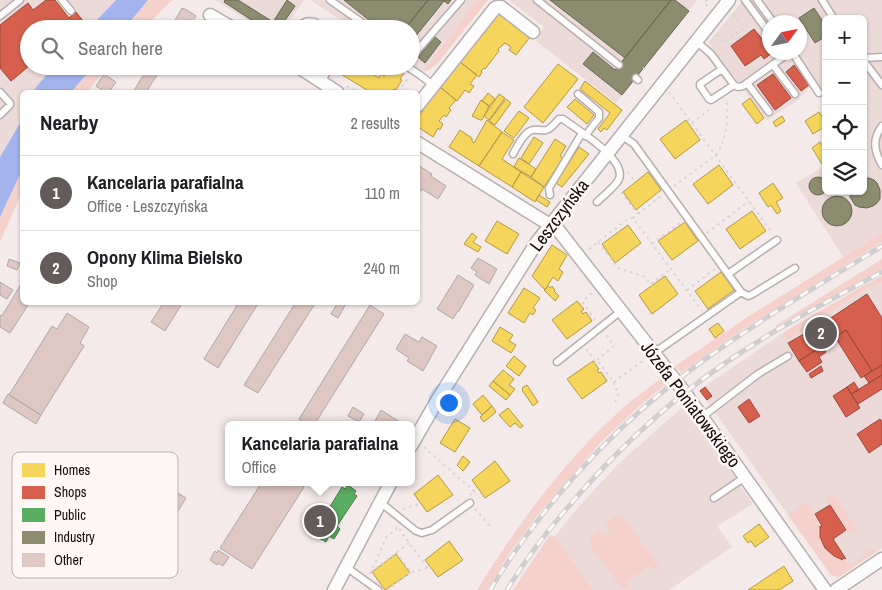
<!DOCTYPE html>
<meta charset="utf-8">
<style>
:root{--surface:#fff;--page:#f2f2f2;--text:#202124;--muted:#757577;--line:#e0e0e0;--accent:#625b5a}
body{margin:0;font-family:"Archivo Narrow",sans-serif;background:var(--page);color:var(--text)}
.controls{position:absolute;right:15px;top:15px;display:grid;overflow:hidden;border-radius:8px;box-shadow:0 1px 4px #0004}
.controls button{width:45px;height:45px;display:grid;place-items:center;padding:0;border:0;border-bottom:1px solid var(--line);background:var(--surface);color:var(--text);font:25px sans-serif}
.compass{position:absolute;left:762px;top:15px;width:45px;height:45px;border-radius:50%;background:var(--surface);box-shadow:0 1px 4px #0004;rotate:57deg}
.you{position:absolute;left:448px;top:402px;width:18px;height:18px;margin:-12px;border:4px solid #fff;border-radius:50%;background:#1a73e8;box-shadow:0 0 0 8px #1a73e833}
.badge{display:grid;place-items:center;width:32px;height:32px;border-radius:50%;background:var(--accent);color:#fff;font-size:16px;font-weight:700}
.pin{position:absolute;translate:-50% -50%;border:2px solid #fff;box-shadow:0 1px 5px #0006}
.popup{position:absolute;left:225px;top:421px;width:190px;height:65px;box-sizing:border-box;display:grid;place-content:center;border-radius:8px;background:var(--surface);filter:drop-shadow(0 1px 4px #0005);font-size:16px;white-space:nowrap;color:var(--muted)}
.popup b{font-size:19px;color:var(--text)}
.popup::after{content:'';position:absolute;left:50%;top:100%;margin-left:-10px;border:10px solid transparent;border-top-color:var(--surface)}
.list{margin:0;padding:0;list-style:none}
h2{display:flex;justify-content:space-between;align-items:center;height:65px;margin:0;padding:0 20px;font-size:21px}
h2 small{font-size:16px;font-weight:400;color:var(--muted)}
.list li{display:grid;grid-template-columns:32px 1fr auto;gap:15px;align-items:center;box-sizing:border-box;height:75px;padding:0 20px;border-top:1px solid var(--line)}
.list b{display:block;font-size:19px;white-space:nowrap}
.list p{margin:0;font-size:16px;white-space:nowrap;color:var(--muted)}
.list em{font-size:16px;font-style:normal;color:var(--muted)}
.icon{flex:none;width:28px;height:28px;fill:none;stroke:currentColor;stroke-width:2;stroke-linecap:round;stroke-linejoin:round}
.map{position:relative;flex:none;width:882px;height:590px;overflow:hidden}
.search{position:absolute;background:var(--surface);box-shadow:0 1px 4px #0004;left:20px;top:20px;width:400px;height:55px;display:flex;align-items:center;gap:12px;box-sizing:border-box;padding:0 18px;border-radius:28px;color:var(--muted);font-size:19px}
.panel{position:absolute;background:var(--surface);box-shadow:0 1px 4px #0004;left:20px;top:90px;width:400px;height:215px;border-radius:8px}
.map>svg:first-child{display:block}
.built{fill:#ecdad8}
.green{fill:#f5d1cb}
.water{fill:#a3b3ed}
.homes{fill:#f6d55c;stroke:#b29944}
.shops{fill:#d6604d;stroke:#9c473a}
.public{fill:#5aae61;stroke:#457e48}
.industry{fill:#8c8c6e;stroke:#686651}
.building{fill:#dfc7c3;stroke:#b0a9a8}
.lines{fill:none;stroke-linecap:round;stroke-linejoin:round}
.service-casing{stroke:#b6afae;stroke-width:9}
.minor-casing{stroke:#b6afae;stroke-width:15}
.path{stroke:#d8d5d5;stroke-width:2;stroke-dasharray:2.5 4;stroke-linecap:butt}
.service{stroke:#fdfcfc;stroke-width:6}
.minor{stroke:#fdfcfc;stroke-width:12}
.rail-casing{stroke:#d0cece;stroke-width:5}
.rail{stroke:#fef7f6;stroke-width:3;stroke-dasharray:9;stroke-linecap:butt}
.labels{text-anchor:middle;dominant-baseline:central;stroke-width:5;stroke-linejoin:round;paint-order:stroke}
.street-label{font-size:18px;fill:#140e0d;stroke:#fef7f6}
.key{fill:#fef7f6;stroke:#b8b1b0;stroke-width:1}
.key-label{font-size:14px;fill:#140e0d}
</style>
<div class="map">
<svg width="882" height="590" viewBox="0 0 882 590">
<rect width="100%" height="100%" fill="#f4eae9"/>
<!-- built -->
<path class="built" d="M 0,0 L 116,0 L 88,29 L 29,29 L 29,66 L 54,66 L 38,85 L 33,92 L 22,92 L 22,120 L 0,157 Z
M 215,0 L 304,0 L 284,29 L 261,29 Z
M 310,0 L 477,0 L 423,71 L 411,64 L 411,29 L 355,29 Z
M 509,0 L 697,0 L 616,103 L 536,41 L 544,27 Z
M 743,0 L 754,0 L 770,22 L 770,52 L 791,53 L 810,86 L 798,100 L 767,120 L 708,43 Z
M 763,0 L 882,0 L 882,233 L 843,257 L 796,183 L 826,165 L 826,191 L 863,191 L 863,19 L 826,19 L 826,92 L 817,85 L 797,53 L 800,52 L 800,22 L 777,22 Z
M 882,282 L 882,548 L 839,577 L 831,575 L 699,390 L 783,333 L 787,340 L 865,290 Z
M 684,406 L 699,426 L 753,504 L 717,526 L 732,547 L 669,590 L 593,590 L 555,536 L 575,511 L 618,464 Z"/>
<!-- green -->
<path class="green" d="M 148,0 L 174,0 L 170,2 L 144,29 L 124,29 Z
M 477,0 L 488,0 L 438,63 L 429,70 L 423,71 Z
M 94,66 L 108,66 L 87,92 L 71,92 Z
M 22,170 L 22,192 L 0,242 L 0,217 Z
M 882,233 L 882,242 L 740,331 L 681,373 L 675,366 L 749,316 Z
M 882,259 L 882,269 L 776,327 L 775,326 Z
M 882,276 L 882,282 L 865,290 L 787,340 L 783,333 L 794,326 L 863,286 Z
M 662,378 L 666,384 L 636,409 L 601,442 L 564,484 L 539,513 L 509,554 L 487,590 L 477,590 C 520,521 569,454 631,401 C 641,393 652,385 662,378 Z
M 832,494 L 834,495 L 855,526 L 855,530 L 853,532 L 848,532 L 826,501 L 827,495 Z
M 805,503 L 809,505 C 812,509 812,511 813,515 C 814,519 819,522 820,526 C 821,529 820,534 821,538 C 823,549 832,557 843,560 L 842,559 L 844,558 L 850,565 L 866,555 L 864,551 L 871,549 L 874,549 L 877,551 L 839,577 L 831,575 L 788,515 Z
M 615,516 L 621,516 L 624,518 L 658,565 L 659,568 L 656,572 L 651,565 L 626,582 L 631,589 L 623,588 L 620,586 L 589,544 L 590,539 L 596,532 L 600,531 L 605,536 L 610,531 L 606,525 L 607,522 Z
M 550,535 L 555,536 L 593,590 L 513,590 Z"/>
<!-- water -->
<path class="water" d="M 116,0 L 148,0 L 124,29 L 88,29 Z
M 54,66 L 94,66 L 71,92 L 33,92 L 38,85 Z
M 22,120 L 22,170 L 0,217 L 0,157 Z"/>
<!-- homes -->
<path class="homes" d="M 499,12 L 530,37 L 516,55 L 509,50 L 511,47 L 505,43 L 498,49 L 499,51 L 485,69 L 484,68 L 481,71 L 482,72 L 479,77 L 460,62 Z
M 460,62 L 477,75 L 470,84 L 474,86 L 469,93 L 465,90 L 457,101 L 440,87 Z
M 558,64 L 578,79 L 543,123 L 524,107 Z
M 328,66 L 360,66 L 366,70 L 367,67 L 372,70 L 370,72 L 379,78 L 381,74 L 384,76 L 390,66 L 393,66 L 404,73 L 400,79 L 402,80 L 397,88 L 396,90 L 394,89 L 392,92 L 375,92 L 371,90 L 370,92 Z
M 585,81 L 622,110 L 607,130 L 604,128 L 601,132 L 598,129 L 610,113 L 580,89 Z
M 440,87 L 456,100 L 449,108 L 451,110 L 446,117 L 444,115 L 439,121 L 443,124 L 440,130 L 438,128 L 433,137 L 418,127 L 418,117 Z
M 488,93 L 495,99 L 489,106 L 482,101 Z
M 499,94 L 505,98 L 489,120 L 484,116 Z
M 750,98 L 764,118 L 757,124 L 742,104 Z
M 506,99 L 511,103 L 495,125 L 489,121 Z
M 575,99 L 594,115 L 587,124 L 567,107 Z
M 481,100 L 489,106 L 482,120 L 480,120 L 472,116 Z
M 519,111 L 529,118 L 514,138 L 504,131 Z
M 819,112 L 826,123 L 826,126 L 813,134 L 805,121 Z
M 782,116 L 785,121 L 776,127 L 773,122 Z
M 487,120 L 502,132 L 479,166 L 449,147 L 460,130 L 472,138 L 472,141 L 474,143 Z
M 686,120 L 700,140 L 675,159 L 660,139 Z
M 502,132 L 514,140 L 502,159 L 521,172 L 512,187 L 479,166 Z
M 534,137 L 543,143 L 529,164 L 521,158 Z
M 555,139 L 566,146 L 560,156 L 563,158 L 544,187 L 531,177 Z
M 820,142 L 823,146 L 826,144 L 826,162 L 822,164 L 812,148 Z
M 579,147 L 589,154 L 562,187 L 556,183 Z
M 519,158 L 536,169 L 531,177 L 514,167 Z
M 719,165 L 733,185 L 708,204 L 693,184 Z
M 521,172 L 544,187 L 535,202 L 512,187 Z
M 648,172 L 661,190 L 636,210 L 623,192 Z
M 773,183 L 783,198 L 776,202 L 781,211 L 777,214 L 771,205 L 768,207 L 759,193 Z
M 539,195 L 550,202 L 547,207 L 536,200 Z
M 752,211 L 766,231 L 740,249 L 726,229 Z
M 497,221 L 519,234 L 507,254 L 485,241 Z
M 685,222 L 698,241 L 672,260 L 658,241 Z
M 628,225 L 641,243 L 615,263 L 602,244 Z
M 472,233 L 477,237 L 473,242 L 481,247 L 478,252 L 464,244 Z
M 552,245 L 567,255 L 559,269 L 563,272 L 558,281 L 553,277 L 545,290 L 532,276 Z
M 721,272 L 734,290 L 708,309 L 695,291 Z
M 665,276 L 678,294 L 652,314 L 639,295 Z
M 548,286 L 550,288 L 552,286 L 555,290 L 554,291 L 559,296 L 555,301 L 544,290 Z
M 524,288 L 540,298 L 533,308 L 536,310 L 533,315 L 530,313 L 524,323 L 508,313 Z
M 577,301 L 584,309 L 581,311 L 583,314 L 586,312 L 592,321 L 567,339 L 552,320 Z
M 718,323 L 724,331 L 715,338 L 709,329 Z
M 500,327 L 513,335 L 509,341 L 516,345 L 511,353 L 492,341 Z
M 514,356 L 526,366 L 519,376 L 506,366 Z
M 593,361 L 599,369 L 597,370 L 599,373 L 601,372 L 607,381 L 582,399 L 567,379 Z
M 503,370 L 514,379 L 509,385 L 515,389 L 510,395 L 493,381 Z
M 493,381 L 510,395 L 506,400 L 489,386 Z
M 527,385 L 538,402 L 533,406 L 522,390 L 523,389 L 522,388 Z
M 483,395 L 492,406 L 482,415 L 473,404 Z
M 492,406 L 496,412 L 484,422 L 480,417 Z
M 508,408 L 523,426 L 520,428 L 515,423 L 510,427 L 499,415 Z
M 455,419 L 470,428 L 455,452 L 440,443 Z
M 463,456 L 470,462 L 463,471 L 457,465 Z
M 495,461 L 510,481 L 485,498 L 472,480 Z
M 438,475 L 453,495 L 427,512 L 414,494 Z
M 759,524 L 769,537 L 755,547 L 751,541 L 748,543 L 743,536 Z
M 449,541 L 463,560 L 438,577 L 425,560 Z
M 396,554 L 410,573 L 385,590 L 372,572 Z
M 784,566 L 793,581 L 779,590 L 748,590 Z"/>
<!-- shops -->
<path class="shops" d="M 46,0 L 55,0 L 69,18 L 76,12 L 84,22 L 76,29 L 29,29 L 29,66 L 11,81 L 0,68 L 0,25 L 28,3 L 33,10 Z
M 754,29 L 770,49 L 770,52 L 772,53 L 764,59 L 761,55 L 745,66 L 731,46 Z
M 794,65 L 809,85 L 801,91 L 786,72 Z
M 773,74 L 791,98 L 775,110 L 757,85 Z
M 867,294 L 882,318 L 882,365 L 872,371 L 846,330 L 799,361 L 788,343 L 804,334 L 805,335 Z
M 846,330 L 872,371 L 861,378 L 835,337 Z
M 822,346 L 826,352 L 819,357 L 822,362 L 807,372 L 799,361 Z
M 882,365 L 882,375 L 869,383 L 864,376 Z
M 821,366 L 823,371 L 811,378 L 809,374 Z
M 882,375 L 882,389 L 858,404 L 851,394 Z
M 854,382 L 859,390 L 851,394 L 847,387 Z
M 705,387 L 712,396 L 707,400 L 700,391 Z
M 847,387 L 860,408 L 846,417 L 833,396 Z
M 749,399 L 760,416 L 749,423 L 738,407 Z
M 880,419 L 882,422 L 882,444 L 869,453 L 857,434 Z
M 830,505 L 846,530 L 833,539 L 846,559 L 844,558 L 842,559 L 843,560 L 834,556 L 825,548 L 820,537 L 820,526 L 821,527 L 822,526 L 815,514 Z"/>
<!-- public -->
<path class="public" d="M 348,485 L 356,491 L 354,494 L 357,496 L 337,526 L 340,529 L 334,539 L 329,536 L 326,542 L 314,535 L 317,529 L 313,526 L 320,516 L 323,518 L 342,487 L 345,489 Z"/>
<!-- industry -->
<path class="industry" d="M 225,0 L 238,0 L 273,22 L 287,0 L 295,6 L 279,29 L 265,29 L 224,2 Z
M 344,0 L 428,0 L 405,29 L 380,29 Z
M 428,0 L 451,0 L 448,4 L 444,1 L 411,42 L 411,29 L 405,29 Z
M 550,0 L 671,0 L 625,58 Z
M 671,0 L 675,0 L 689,11 L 622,95 L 583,64 L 593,52 L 615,70 Z
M 814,8 L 826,26 L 826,36 L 815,43 L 799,18 Z
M 435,37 L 441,42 L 425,63 L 418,57 Z
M809 186a9 9 0 1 1 18 0a9 9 0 1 1-18 0Z
M 863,178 L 869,178 L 874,180 L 877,183 L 880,190 L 880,199 L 877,203 L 873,206 L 867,208 L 859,207 L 855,205 L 850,197 L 850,191 L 863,191 Z
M822 211a15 15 0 1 1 30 0a15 15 0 1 1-30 0Z"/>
<!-- building -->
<path class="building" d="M 182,8 L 187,10 L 196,16 L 188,29 L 170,29 Z
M 155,20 L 163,26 L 160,29 L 150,29 L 148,28 Z
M 149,66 L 163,66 L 146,92 L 133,92 Z
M 104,74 L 116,82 L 109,92 L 105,92 L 96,86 Z
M 418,165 L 432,174 L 431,176 L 446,186 L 438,199 L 422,189 L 421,191 L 418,189 Z
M 478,258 L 497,269 L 489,284 L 475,275 L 477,272 L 471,268 Z
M 9,259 L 20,263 L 17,270 L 7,266 Z
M 458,275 L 474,285 L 459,311 L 458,311 L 453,319 L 437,309 Z
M 0,282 L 13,290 L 7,299 L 0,295 Z
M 21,284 L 22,285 L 22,302 L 30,302 L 10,333 L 0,327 L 0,315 L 2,316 Z
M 164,302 L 183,302 L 165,331 L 151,322 Z
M 239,302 L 259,302 L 218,368 L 204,359 Z
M 296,302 L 316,302 L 258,393 L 244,385 Z
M 338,302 L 347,302 L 338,318 L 331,314 Z
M 370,305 L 384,314 L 314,425 L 308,425 L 299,419 Z
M 67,313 L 89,327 L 80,343 L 84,346 L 41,415 L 9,395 L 52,326 L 57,329 Z
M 405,334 L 419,342 L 422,337 L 437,346 L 423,371 L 407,361 L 409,358 L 396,349 Z
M 8,394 L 41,415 L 36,424 L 3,403 Z
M 353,407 L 364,414 L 359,422 L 348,416 Z
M 381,410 L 403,424 L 403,425 L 373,425 Z
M 64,460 L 84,472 L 82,477 L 62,464 Z
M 262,482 L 301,482 L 300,484 L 304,487 L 252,569 L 220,548 Z
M 159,486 L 167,491 L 170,488 L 186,498 L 173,519 L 148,503 Z
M 218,550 L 229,557 L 223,566 L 218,563 L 217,565 L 210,560 L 215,551 L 217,553 Z"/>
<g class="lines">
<!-- service casing -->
<g class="service-casing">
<path id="service" d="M 62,0 L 71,11
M 330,0 L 371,29
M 537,0 L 619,65
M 745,0 L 770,34
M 757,0 L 773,22
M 822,0 L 834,19
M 0,16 L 20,0
M 298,29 C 303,21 307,20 315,22
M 696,41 L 711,54 L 734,85 L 738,87 L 743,86 L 783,57 L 783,52
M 792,52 L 819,93
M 411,56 L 414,54 L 461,0
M 863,58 L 882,57
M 863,60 L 882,85
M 773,65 L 795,94
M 406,66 L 420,75 L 433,85
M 722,69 L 700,84 L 700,86 L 709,99 L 711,100 L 734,85
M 636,78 L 638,80
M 321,82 L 330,67
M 747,83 L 769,112
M 0,92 L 10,103 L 10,105 L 0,115
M 578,94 L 599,112 L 599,118 L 585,136
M 882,126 C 872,139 874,151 882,165
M 621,135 L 634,144 L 741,292 L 748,296 L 751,295 L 795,268
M 513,154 C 517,147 522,135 530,131 C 535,128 540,131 546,130 C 551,129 555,123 559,119 L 563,119 C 576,129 627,159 619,179 C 616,186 603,196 597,202
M 550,195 L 549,188 L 582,133
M 728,274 L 777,240
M 654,353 L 741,292
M 557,362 L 621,311
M 702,417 L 758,374 L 788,356
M 714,498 L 745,477
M 380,502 L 416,531 L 422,533 L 432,530 L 470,503
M 346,567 L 378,590"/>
</g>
<!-- minor casing -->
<g class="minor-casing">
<path id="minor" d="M 210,15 L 234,29
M 297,66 L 337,92
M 418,105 L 495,8 L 497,7 L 501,7 L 533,32
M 418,143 L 550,225
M 552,222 L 685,393 L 825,590
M 411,446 L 438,399 L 537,242 L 729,0
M 334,590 L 391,482
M 836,590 L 882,559"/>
</g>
<!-- path -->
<path class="path" d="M 707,0 L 704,3 L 709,7
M 733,14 L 744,28
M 717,35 L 723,43 L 752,22
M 281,66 L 286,70
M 373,66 C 377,69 380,70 384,66
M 643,68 L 646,70
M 347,86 L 358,92
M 398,92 L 408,78
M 669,92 L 773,234
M 692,123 L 710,109
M 628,172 L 635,182
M 674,186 L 716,155 C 727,141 728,117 727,99
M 621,192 L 638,214
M 633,218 L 661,196
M 707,233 L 749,201
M 598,242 L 618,268 L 645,277 L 652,286
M 652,244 L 680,223
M 589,249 L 629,218 L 633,218 L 702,311
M 651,284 L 671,269
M 687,290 L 715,269
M 592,293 L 583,301 L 583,303 L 595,320
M 586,349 L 595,361 L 597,360 L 614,382 L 614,386 L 619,393 L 615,402
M 597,360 L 614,346 L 606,334
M 614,382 L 644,360
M 424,447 L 475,492 L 470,495
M 411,464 L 415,458
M 403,509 L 421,503
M 475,509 L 490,526
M 399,529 L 429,570 L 431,568
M 396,552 L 411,572 L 428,568
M 371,572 L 409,543
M 370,574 L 386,538 L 398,527
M 387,590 L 411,572"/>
<!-- service -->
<use href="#service" class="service"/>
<!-- minor -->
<use href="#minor" class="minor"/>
<!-- rail casing -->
<g class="rail-casing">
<path id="rail" d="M 490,590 C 538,511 603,438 676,381 C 741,331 812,289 882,246
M 507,590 C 523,563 543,537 563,513 C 618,447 682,388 756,343 C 796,317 840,295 882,272"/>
</g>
<!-- rail -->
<use href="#rail" class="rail"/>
</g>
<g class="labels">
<!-- street labels -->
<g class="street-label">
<text transform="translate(559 215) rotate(-53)">Leszczyńska</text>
<text transform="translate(691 404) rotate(53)">Józefa Poniatowskiego</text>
</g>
</g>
<!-- legend -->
<rect x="12" y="452" width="166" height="126" rx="8" class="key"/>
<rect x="22" y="463" width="23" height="14" fill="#f6d55c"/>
<rect x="22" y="486" width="23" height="13" fill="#d6604d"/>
<rect x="22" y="508" width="23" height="14" fill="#5aae61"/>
<rect x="22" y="531" width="23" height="13" fill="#8c8c6e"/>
<rect x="22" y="553" width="23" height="14" fill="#dfc7c3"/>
<g class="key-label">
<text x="54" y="475">Homes</text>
<text x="54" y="497">Shops</text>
<text x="54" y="520">Public</text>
<text x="54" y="542">Industry</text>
<text x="54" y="565">Other</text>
</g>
</svg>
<div class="controls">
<button>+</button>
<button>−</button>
<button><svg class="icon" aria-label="locate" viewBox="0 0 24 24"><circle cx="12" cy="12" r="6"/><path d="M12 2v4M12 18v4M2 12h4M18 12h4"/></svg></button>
<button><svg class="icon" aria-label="layers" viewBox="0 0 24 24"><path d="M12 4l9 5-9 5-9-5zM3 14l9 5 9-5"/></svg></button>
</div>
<svg class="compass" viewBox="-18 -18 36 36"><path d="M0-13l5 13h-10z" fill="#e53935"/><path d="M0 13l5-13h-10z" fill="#757577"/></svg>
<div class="you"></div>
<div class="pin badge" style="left:320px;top:521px">1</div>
<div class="popup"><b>Kancelaria parafialna</b>Office</div>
<div class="pin badge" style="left:821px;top:333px">2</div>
<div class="search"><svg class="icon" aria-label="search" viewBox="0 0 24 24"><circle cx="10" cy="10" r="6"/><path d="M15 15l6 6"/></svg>Search here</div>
<section class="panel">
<h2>Nearby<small>2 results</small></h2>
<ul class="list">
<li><span class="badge">1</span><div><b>Kancelaria parafialna</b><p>Office · Leszczyńska</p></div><em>110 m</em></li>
<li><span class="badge">2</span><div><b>Opony Klima Bielsko</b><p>Shop</p></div><em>240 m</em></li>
</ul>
</section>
</div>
